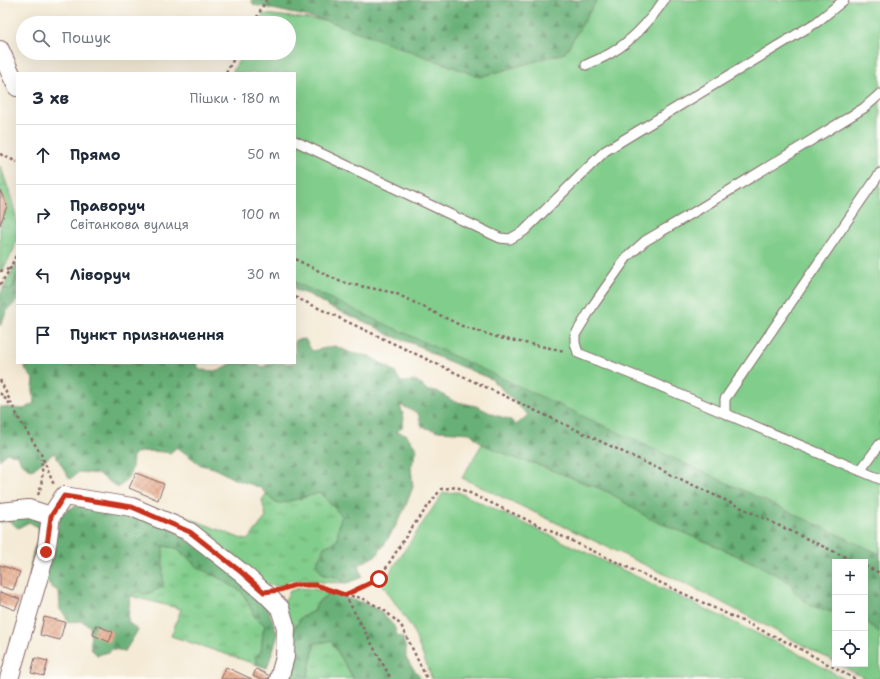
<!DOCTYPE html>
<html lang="uk">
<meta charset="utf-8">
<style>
:root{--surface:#fff;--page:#f6f6f7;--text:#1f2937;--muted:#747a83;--line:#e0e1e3}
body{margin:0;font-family:"Shantell Sans",sans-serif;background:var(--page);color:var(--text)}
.controls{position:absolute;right:12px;bottom:12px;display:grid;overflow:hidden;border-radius:0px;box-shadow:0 4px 16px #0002}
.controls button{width:36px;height:36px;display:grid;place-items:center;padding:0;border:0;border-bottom:1px solid var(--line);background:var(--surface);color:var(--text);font:20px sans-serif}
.stop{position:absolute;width:12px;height:12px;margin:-9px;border:3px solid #c8321e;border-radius:50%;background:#fff}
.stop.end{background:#c8321e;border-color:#fff;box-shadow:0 1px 4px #0008}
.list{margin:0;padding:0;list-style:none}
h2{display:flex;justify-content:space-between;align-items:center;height:52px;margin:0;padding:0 16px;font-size:17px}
h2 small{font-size:13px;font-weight:400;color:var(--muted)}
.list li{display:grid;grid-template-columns:26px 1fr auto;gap:12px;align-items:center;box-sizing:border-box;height:60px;padding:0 16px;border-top:1px solid var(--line)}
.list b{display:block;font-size:15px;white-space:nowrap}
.list p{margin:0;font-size:13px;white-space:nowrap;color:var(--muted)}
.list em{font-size:13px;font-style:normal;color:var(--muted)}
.icon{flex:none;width:22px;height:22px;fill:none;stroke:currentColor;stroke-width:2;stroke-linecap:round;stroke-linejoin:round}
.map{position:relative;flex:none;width:880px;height:679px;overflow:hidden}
.search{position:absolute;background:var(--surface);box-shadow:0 4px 16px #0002;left:16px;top:16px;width:280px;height:44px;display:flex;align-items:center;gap:10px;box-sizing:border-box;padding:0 14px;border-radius:22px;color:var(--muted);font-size:15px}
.panel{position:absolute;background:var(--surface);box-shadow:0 4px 16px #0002;left:16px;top:72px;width:280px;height:292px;border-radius:0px}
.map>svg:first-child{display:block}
.grass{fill:url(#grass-tufts);stroke:#66765b}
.forest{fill:url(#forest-firs);stroke:#596851}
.green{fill:#81cd8b;stroke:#66765b}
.building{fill:url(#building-cross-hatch)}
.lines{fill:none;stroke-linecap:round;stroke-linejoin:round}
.lane-casing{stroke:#866666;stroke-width:11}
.street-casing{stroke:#866666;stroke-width:20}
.path{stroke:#866666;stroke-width:2.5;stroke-dasharray:3 3;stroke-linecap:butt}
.lane{stroke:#fff;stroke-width:9}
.street{stroke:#fff;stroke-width:18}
.route{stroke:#c8321e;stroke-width:5}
</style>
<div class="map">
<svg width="880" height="679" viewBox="0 0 880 679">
<defs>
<pattern id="grass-tufts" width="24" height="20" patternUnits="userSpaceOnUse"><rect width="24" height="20" fill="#81cd8b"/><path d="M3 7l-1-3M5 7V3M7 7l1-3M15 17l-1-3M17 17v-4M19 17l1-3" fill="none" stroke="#6ca672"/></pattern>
<pattern id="forest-firs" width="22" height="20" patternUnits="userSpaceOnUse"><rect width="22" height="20" fill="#68b077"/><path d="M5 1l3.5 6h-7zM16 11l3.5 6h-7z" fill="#588f62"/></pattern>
<pattern id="building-cross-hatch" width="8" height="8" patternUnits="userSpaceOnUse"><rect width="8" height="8" fill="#e7a888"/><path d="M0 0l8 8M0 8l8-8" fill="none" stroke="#bd886f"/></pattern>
</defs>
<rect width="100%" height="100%" fill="#fdfcf7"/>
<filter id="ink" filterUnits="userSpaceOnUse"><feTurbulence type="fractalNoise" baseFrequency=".025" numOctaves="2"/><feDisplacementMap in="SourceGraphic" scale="8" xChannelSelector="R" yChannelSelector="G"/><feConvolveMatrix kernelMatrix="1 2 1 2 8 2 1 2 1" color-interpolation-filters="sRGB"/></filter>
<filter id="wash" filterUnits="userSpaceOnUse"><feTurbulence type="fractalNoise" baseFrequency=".012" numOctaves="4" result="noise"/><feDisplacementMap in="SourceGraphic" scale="16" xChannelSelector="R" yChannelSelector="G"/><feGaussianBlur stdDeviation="0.9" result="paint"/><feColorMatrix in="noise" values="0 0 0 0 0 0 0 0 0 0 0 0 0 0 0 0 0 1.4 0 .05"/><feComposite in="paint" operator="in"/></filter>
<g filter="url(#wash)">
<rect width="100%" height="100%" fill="#f4ead5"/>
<!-- grass -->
<path class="grass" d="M 0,166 L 1,167 C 7,186 21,221 17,239 C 15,250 6,264 0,273 L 0,225 L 7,206 L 0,190 Z
M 17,263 L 17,275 L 12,289 L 3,288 Z
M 320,493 L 342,516 L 339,524 L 337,541 L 324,547 L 323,575 L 333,576 L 347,583 L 323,582 L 305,580 L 290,581 L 281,586 L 264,585 L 174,512 L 242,539 L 248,540 L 266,517 L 262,500 L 266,494 L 278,504 Z
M 163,546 L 177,548 L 199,568 L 215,576 L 241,591 L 248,602 L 254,616 L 265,625 L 263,632 L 261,652 L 255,657 L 258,665 L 171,636 L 181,609 L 130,596 L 138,590 Z
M 300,588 L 314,589 L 329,593 L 318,602 L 314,611 L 301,617 L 294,630 L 283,607 L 285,600 L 290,591 Z
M 331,641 L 354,679 L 307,679 L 315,643 Z"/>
<!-- forest -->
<path class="forest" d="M 251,0 L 597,0 L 565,53 L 480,77 L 328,21 L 254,5 Z
M 295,250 L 880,512 L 880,634 L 865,620 L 865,562 L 835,562 L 835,609 L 831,612 L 811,606 L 795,592 L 789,582 L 762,567 L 706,542 L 650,519 L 608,492 L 533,463 L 519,460 L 506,455 L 482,444 L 470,433 L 439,431 L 422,427 L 418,413 L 400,405 L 404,418 L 402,428 L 396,432 L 406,434 L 417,450 L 411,467 L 413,487 L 404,510 L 394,529 L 378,554 L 359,565 L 362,577 L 347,583 L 333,576 L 323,575 L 316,564 L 324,547 L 337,541 L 339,524 L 342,516 L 320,493 L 278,504 L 259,487 L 234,479 L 214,468 L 201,465 L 177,447 L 170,453 C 156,451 146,450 133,454 C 132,471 132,476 118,488 L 99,474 L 79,472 L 70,479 L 54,453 L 32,470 L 21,463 L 18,455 L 6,453 L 0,460 L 0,405 L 2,407 L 24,409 L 34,403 L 33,388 L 34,380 L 26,370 L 24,363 L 197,363 L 199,370 L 219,371 L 232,363 L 254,363 L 263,367 L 271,363 L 295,363 L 295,340 L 305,339 L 312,351 L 335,346 L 351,353 L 369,356 L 394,371 L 401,382 L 417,381 L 428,391 L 437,391 L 453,401 L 476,406 L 495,415 L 511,420 L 516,425 L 528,415 L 491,379 L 436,356 L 417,345 L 391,336 L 374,326 L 330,307 L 308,294 L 295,290 Z
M 17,275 L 17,301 L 7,311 L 0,326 L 0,296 L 3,288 L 12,289 Z
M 75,506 L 123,509 L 171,528 L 262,593 L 278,635 L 267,668 L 258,665 L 255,657 L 261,652 L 263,632 L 265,625 L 254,616 L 248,602 L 241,591 L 215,576 L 199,568 L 177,548 L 163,546 L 163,587 L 145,595 L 138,591 L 130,596 L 128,622 L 138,630 L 125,651 L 112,649 L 109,652 L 97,655 L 91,649 L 90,626 L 82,621 L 68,622 L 65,615 L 60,610 L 59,592 L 49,585 L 44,577 L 61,514 Z
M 0,513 L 45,520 L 31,579 C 30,569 31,559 34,549 C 38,537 40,542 38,527 L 29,522 L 18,528 L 9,521 L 0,522 Z
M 329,593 L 361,602 L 379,610 L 394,626 L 397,635 L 403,638 L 406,650 L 406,658 L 411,666 L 419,675 L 420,679 L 354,679 L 331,641 L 315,643 L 307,679 L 284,679 L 294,630 L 301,617 L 314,611 L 318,602 Z"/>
<!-- green -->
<path class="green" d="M 597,0 L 880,0 L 880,554 L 295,282 L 295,73 L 232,73 L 243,53 L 289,53 L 289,23 L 258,23 L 263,14 L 328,21 L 480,77 L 565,53 Z
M 482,444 L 519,460 L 533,463 L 608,492 L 650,519 L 706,542 L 762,567 L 789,582 L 795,592 L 811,606 L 831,612 L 835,609 L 835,662 L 700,591 L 462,478 Z
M 458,492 L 792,650 L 844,679 L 432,679 L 412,628 L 382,584 L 443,493 Z
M 865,620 L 880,634 L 880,679 L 866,679 L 838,664 L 865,664 Z"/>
<g id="blocks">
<!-- building -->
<path class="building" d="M 0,190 L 7,206 L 0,225 Z
M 136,473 L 164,484 L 158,500 L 129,488 Z
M 0,565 L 20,572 L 13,590 L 0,586 Z
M 0,592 L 20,599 L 15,610 L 0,604 Z
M 44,617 L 65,622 L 60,640 L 40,635 Z
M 96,625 L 113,632 L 109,642 L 93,635 Z
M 35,658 L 48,661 L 44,676 L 31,673 Z
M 226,667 L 252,679 L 221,679 Z
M 256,669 L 270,676 L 268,679 L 260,679 L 253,676 Z"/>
</g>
</g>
<g filter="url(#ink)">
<use href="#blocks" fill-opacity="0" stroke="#866666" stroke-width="1"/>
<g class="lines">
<!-- lane casing -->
<g class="lane-casing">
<path id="lane" d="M 586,65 C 594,61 603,58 611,53 C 633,40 650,21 664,0
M 880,94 L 864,108 L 696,211 L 645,241 L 627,257 L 594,304 L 575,335 L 575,343 L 578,353 L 648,381 L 880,479
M 295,141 L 500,238 L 510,239 L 524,231 L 605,151 L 817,22 L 844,0
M 725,413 L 725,399 L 880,173
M 860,471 L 880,444"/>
</g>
<!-- street casing -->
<g class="street-casing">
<path id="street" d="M 0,50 L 17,87
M 0,512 L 29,509 L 51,516
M 9,679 L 46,552 L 51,516 L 64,496 L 132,507 L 190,532 L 241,572 L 264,592 L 280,608 L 286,628 L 285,657 L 279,679"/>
</g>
<!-- path -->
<path class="path" d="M 254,23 L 266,0
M 226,73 L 237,53
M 0,154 L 17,162
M 295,259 L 341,282 L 395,293 L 462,326 L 500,338 L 565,351
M 0,271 L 10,269
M 0,285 L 10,269 L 17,253
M 295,297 L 856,562
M 0,380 L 19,419 L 41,454 L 54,485
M 0,393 L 10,404
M 38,495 C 43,483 43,471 41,459
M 865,566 L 880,573
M 283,589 C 308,580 321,586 345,595 L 379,579 L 410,530 L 441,489 L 457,487 L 793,645 L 855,679
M 345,595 L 362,598 L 384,610 L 401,625 L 427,679
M 345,595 L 391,679"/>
<!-- lane -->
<use href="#lane" class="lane"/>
<!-- street -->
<use href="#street" class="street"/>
</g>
</g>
<g class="lines" filter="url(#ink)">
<!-- route -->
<path class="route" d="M 46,552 L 51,516 L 64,496 L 132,507 L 190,532 L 241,572 L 264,592 L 280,590 L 295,585 L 316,585 L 345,595 L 379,579"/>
</g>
</svg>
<div class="controls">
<button>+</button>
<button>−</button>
<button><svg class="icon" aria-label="locate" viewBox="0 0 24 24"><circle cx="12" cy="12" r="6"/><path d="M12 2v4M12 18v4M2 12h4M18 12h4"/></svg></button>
</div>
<div class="stop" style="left:379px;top:579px"></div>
<div class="stop end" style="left:46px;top:552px"></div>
<div class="search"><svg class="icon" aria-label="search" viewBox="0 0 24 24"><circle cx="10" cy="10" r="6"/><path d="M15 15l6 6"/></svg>Пошук</div>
<section class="panel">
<h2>3 хв<small>Пішки · 180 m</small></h2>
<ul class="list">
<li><svg class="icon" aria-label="ahead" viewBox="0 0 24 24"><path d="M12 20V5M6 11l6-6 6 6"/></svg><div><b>Прямо</b></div><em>50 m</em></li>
<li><svg class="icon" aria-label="right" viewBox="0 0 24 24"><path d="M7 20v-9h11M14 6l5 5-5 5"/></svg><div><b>Праворуч</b><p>Світанкова вулиця</p></div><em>100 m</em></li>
<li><svg class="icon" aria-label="left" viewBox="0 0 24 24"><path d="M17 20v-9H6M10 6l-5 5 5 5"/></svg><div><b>Ліворуч</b></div><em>30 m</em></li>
<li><svg class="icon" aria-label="arrive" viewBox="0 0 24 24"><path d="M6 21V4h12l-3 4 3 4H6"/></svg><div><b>Пункт призначення</b></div></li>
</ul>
</section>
</div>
